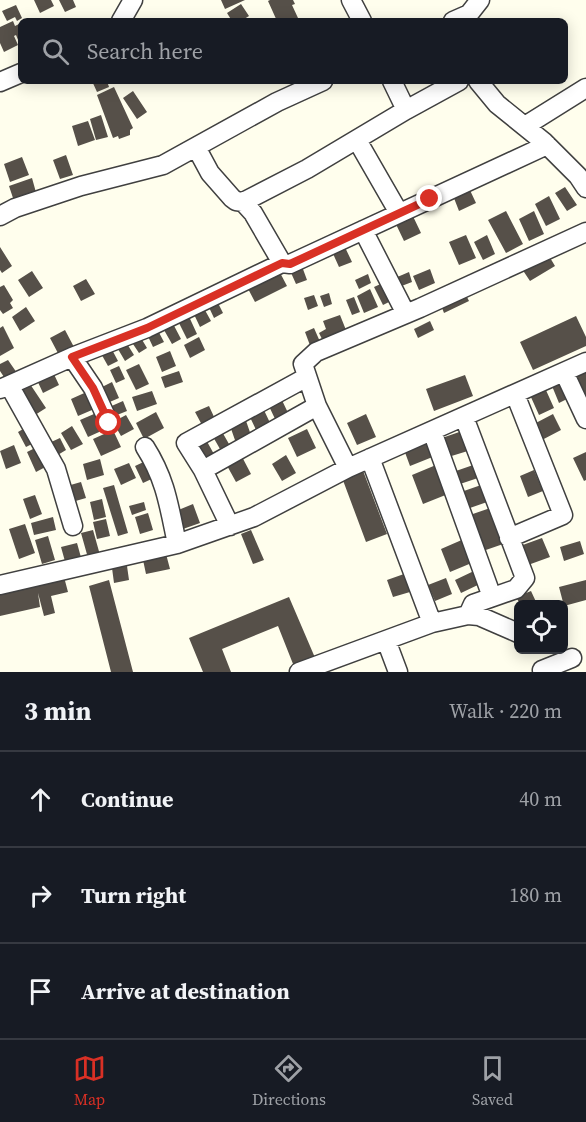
<!DOCTYPE html>
<meta charset="utf-8">
<style>
:root{--surface:#171b24;--page:#20242c;--text:#f1f3f6;--muted:#9ea1a6;--line:#363941;--accent:#d93025}
body{margin:0;font-family:"Source Serif 4",serif;background:var(--page);color:var(--text)}
.controls{position:absolute;right:18px;bottom:18px;display:grid;overflow:hidden;border-radius:9px;box-shadow:0 3px 15px #0003}
.controls button{width:54px;height:54px;display:grid;place-items:center;padding:0;border:0;border-bottom:2px solid var(--line);background:var(--surface);color:var(--text);font:30px sans-serif}
.stop{position:absolute;width:18px;height:18px;margin:-14px;border:4px solid #d93025;border-radius:50%;background:#fff}
.stop.end{background:#d93025;border-color:#fff;box-shadow:0 2px 6px #0008}
.list{margin:0;padding:0;list-style:none}
h2{display:flex;justify-content:space-between;align-items:center;height:78px;margin:0;padding:0 24px;font-size:26px}
h2 small{font-size:20px;font-weight:400;color:var(--muted)}
.list li{display:grid;grid-template-columns:39px 1fr auto;gap:18px;align-items:center;box-sizing:border-box;height:96px;padding:0 24px;border-top:2px solid var(--line)}
.list b{display:block;font-size:22px;white-space:nowrap}
.list em{font-size:20px;font-style:normal;color:var(--muted)}
.icon{flex:none;width:33px;height:33px;fill:none;stroke:currentColor;stroke-width:2;stroke-linecap:round;stroke-linejoin:round}
.map{position:relative;flex:none;width:586px;height:672px;overflow:hidden}
.search{position:absolute;background:var(--surface);box-shadow:0 3px 15px #0003;left:18px;right:18px;top:18px;height:66px;display:flex;align-items:center;gap:15px;box-sizing:border-box;padding:0 21px;border-radius:9px;color:var(--muted);font-size:22px}
.sheet{height:366px;background:var(--surface)}
nav{display:flex;justify-content:space-around;align-items:center;box-sizing:border-box;height:84px;border-top:2px solid var(--line);background:var(--surface);font-size:16px;color:var(--muted)}
nav a{display:grid;justify-items:center;gap:3px}
nav .on{color:var(--accent)}
.map>svg:first-child{display:block}
.building{fill:#565049}
.lines{fill:none;stroke-linecap:round;stroke-linejoin:round}
.minor-casing{stroke:#404040;stroke-width:21}
.minor{stroke:#fff;stroke-width:18}
.route{stroke:#d93025;stroke-width:8}
</style>
<div class="map">
<svg width="586" height="672" viewBox="0 0 586 672">
<rect width="100%" height="100%" fill="#fffeed"/>
<!-- building -->
<path class="building" d="M 34,0 L 51,0 L 54,6 L 40,13 Z
M 59,0 L 73,0 L 76,7 L 65,12 Z
M 221,0 L 245,0 L 225,9 Z
M 270,0 L 293,0 L 295,4 L 292,5 L 298,18 L 291,21 L 277,21 L 268,1 Z
M 241,4 L 249,16 L 241,21 L 232,21 L 227,13 Z
M 16,5 L 22,18 L 17,21 L 15,17 L 7,21 L 2,11 Z
M 13,21 L 15,26 L 21,23 L 21,47 L 16,35 L 14,36 L 18,45 L 4,52 L 0,43 L 0,27 Z
M 92,81 L 107,81 L 109,87 L 97,92 Z
M 114,87 L 133,128 L 130,130 L 130,135 L 119,139 L 118,136 L 113,138 L 97,95 Z
M 133,91 L 147,112 L 137,119 L 123,98 Z
M 101,115 L 108,137 L 96,140 L 90,119 Z
M 88,121 L 95,140 L 78,146 L 72,126 Z
M 66,155 L 73,175 L 60,179 L 53,160 Z
M 22,157 L 29,175 L 10,182 L 4,164 Z
M 32,178 L 37,196 L 15,204 L 9,186 Z
M 468,186 L 476,203 L 459,211 L 452,193 Z
M 565,187 L 577,205 L 567,211 L 555,193 Z
M 549,196 L 560,219 L 546,226 L 535,204 Z
M 410,210 L 421,233 L 404,241 L 393,218 Z
M 506,211 L 523,244 L 506,253 L 488,220 Z
M 534,211 L 544,234 L 529,241 L 519,219 Z
M 466,235 L 476,258 L 459,265 L 449,242 Z
M 487,235 L 495,254 L 483,260 L 474,242 Z
M 342,241 L 352,262 L 339,267 L 330,247 Z
M 0,247 L 12,266 L 2,273 L 0,270 Z
M 546,251 L 555,266 L 530,281 L 520,266 Z
M 300,261 L 307,280 L 296,284 L 288,266 Z
M 277,267 L 287,286 L 255,302 L 245,283 Z
M 430,269 L 435,283 L 419,290 L 413,276 Z
M 32,271 L 43,288 L 29,297 L 18,280 Z
M 409,272 L 412,282 L 399,287 L 395,278 Z
M 368,274 L 371,283 L 359,289 L 355,280 Z
M 86,279 L 95,294 L 81,301 L 73,286 Z
M 387,281 L 395,299 L 383,305 L 374,287 Z
M 4,285 L 13,300 L 10,303 L 13,308 L 3,314 L 0,310 L 0,287 Z
M 370,289 L 378,307 L 364,313 L 357,296 Z
M 463,289 L 469,301 L 444,313 L 439,300 Z
M 329,293 L 332,304 L 324,307 L 320,296 Z
M 314,295 L 318,306 L 308,310 L 304,298 Z
M 215,297 L 223,313 L 214,318 L 206,301 Z
M 354,297 L 360,312 L 352,315 L 346,300 Z
M 201,303 L 211,321 L 200,327 L 191,308 Z
M 26,307 L 35,321 L 20,331 L 12,317 Z
M 186,310 L 197,334 L 187,339 L 175,315 Z
M 340,315 L 346,330 L 324,343 L 319,333 L 326,329 L 323,321 Z
M 576,316 L 586,337 L 586,346 L 533,370 L 520,342 Z
M 170,318 L 181,339 L 172,344 L 160,323 Z
M 430,321 L 434,330 L 418,338 L 414,329 Z
M 155,325 L 164,342 L 153,347 L 145,330 Z
M 3,326 L 14,348 L 0,356 L 0,328 Z
M 314,328 L 321,344 L 311,348 L 305,332 Z
M 65,330 L 75,349 L 60,357 L 50,338 Z
M 138,333 L 147,348 L 139,353 L 129,338 Z
M 199,337 L 205,350 L 190,358 L 184,345 Z
M 124,339 L 134,355 L 125,361 L 115,344 Z
M 109,344 L 118,361 L 108,366 L 99,350 Z
M 170,351 L 176,366 L 162,372 L 156,357 Z
M 8,360 L 17,373 L 6,380 L 0,371 L 0,364 Z
M 139,364 L 149,384 L 136,390 L 126,370 Z
M 119,366 L 125,379 L 116,383 L 110,370 Z
M 586,367 L 586,395 L 583,397 L 572,374 Z
M 52,370 L 59,385 L 43,393 L 36,378 Z
M 179,371 L 183,382 L 165,388 L 161,377 Z
M 465,375 L 473,396 L 434,411 L 426,389 Z
M 28,381 L 46,408 L 35,415 L 18,387 Z
M 112,382 L 119,398 L 105,404 L 98,389 Z
M 562,382 L 569,398 L 559,403 L 552,386 Z
M 545,388 L 554,408 L 539,415 L 530,395 Z
M 91,390 L 99,407 L 78,416 L 71,399 Z
M 152,391 L 157,404 L 137,411 L 132,397 Z
M 280,396 L 289,415 L 276,421 L 267,402 Z
M 123,401 L 127,411 L 112,417 L 107,408 Z
M 209,406 L 215,419 L 202,425 L 195,412 Z
M 262,406 L 272,427 L 258,434 L 248,413 Z
M 101,411 L 108,428 L 88,437 L 80,420 Z
M 156,412 L 164,428 L 144,439 L 136,423 Z
M 366,414 L 376,437 L 357,445 L 347,423 Z
M 553,414 L 561,430 L 540,441 L 532,425 Z
M 126,415 L 134,429 L 121,436 L 113,422 Z
M 245,418 L 252,438 L 236,443 L 229,423 Z
M 30,425 L 38,441 L 26,447 L 18,432 Z
M 72,426 L 83,444 L 71,450 L 61,433 Z
M 307,429 L 316,448 L 297,457 L 288,438 Z
M 113,430 L 121,447 L 101,456 L 93,439 Z
M 221,430 L 229,444 L 220,449 L 212,435 Z
M 465,430 L 471,450 L 445,458 L 439,439 Z
M 204,436 L 215,456 L 207,461 L 196,440 Z
M 60,438 L 66,450 L 56,456 L 49,443 Z
M 428,438 L 435,456 L 410,466 L 403,447 Z
M 14,445 L 21,463 L 6,469 L 0,451 Z
M 41,445 L 51,464 L 36,472 L 27,452 Z
M 586,452 L 586,480 L 584,481 L 573,458 Z
M 240,453 L 251,474 L 236,482 L 225,462 Z
M 286,455 L 296,473 L 282,481 L 272,464 Z
M 100,459 L 104,475 L 87,480 L 83,464 Z
M 150,459 L 158,476 L 143,483 L 135,466 Z
M 129,463 L 136,478 L 121,485 L 114,469 Z
M 479,463 L 484,476 L 457,485 L 453,472 Z
M 436,465 L 448,494 L 423,504 L 412,475 Z
M 362,468 L 387,534 L 366,542 L 341,475 Z
M 534,470 L 543,491 L 528,497 L 520,476 Z
M 81,482 L 86,498 L 72,502 L 67,486 Z
M 484,484 L 490,501 L 467,509 L 461,492 Z
M 114,485 L 128,533 L 118,536 L 103,488 Z
M 35,495 L 42,514 L 30,519 L 23,499 Z
M 102,499 L 106,517 L 94,520 L 90,502 Z
M 144,502 L 146,510 L 132,515 L 129,506 Z
M 193,504 L 200,523 L 183,529 L 176,511 Z
M 496,506 L 509,542 L 480,552 L 467,516 Z
M 148,513 L 153,530 L 140,534 L 135,517 Z
M 53,517 L 56,530 L 34,535 L 31,523 Z
M 106,519 L 110,536 L 97,539 L 93,522 Z
M 25,524 L 35,553 L 19,559 L 9,529 Z
M 93,530 L 100,555 L 88,558 L 81,533 Z
M 251,530 L 264,560 L 253,564 L 241,534 Z
M 48,536 L 55,560 L 42,564 L 35,540 Z
M 542,538 L 550,557 L 528,565 L 520,546 Z
M 464,539 L 474,562 L 450,572 L 441,549 Z
M 580,541 L 584,554 L 564,561 L 560,547 Z
M 77,543 L 82,561 L 66,565 L 61,547 Z
M 166,554 L 170,569 L 146,574 L 143,560 Z
M 127,566 L 129,580 L 114,583 L 112,568 Z
M 476,570 L 482,583 L 461,593 L 455,580 Z
M 404,574 L 410,592 L 393,597 L 387,580 Z
M 64,577 L 68,592 L 51,596 L 55,613 L 44,616 L 38,593 L 40,607 L 0,616 L 0,593 Z
M 446,578 L 452,594 L 435,601 L 428,585 Z
M 109,580 L 133,672 L 111,672 L 89,586 Z
M 586,580 L 586,600 L 564,606 L 559,587 Z
M 531,591 L 537,604 L 520,604 L 516,597 Z
M 289,597 L 316,660 L 295,669 L 278,626 L 222,649 L 231,672 L 203,672 L 189,638 Z"/>
<g class="lines">
<!-- minor casing -->
<g class="minor-casing">
<path id="minor" d="M 351,0 L 362,21
M 121,21 L 133,0
M 453,21 L 469,14 L 480,0
M 392,81 L 406,110
M 478,81 L 497,104 L 544,142 L 578,176 L 586,188
M 0,82 L 21,73
M 525,126 L 586,88
M 357,140 L 399,213
M 196,147 L 210,173 L 232,198 L 236,201 L 243,202
M 0,216 L 15,208 L 81,186 L 163,165 L 277,102 L 323,81
M 363,230 L 406,314
M 282,263 L 290,264 L 547,145
M 72,357 L 93,388 L 109,423
M 564,372 L 586,419
M 9,385 L 56,469 L 73,526
M 0,389 L 72,357 L 147,328 L 282,263 L 253,213 L 243,202 L 307,169 L 406,110 L 459,81
M 464,417 L 525,578 L 516,589 L 473,604 L 468,615
M 432,431 L 492,597
M 145,447 C 166,480 169,506 177,544
M 370,458 L 432,623
M 348,468 L 317,406 L 303,364 L 316,352 L 420,308 L 586,232
M 203,470 L 317,406
M 230,526 L 203,470 L 186,443 L 307,377
M 509,538 L 563,515 L 515,394
M 0,585 L 177,544 L 254,517 L 348,468 L 586,362
M 386,640 L 398,672
M 299,672 L 432,623 L 468,615 L 479,616 L 518,633
M 543,672 L 542,670 L 572,658"/>
</g>
<!-- minor -->
<use href="#minor" class="minor"/>
</g>
<g class="lines">
<!-- route -->
<path class="route" d="M 109,423 L 93,388 L 72,357 L 147,328 L 282,263 L 290,264 L 430,199"/>
</g>
</svg>
<div class="controls">
<button><svg class="icon" aria-label="locate" viewBox="0 0 24 24"><circle cx="12" cy="12" r="6"/><path d="M12 2v4M12 18v4M2 12h4M18 12h4"/></svg></button>
</div>
<div class="stop" style="left:109px;top:423px"></div>
<div class="stop end" style="left:430px;top:199px"></div>
<div class="search"><svg class="icon" aria-label="search" viewBox="0 0 24 24"><circle cx="10" cy="10" r="6"/><path d="M15 15l6 6"/></svg>Search here</div>
</div>
<section class="sheet">
<h2>3 min<small>Walk · 220 m</small></h2>
<ul class="list">
<li><svg class="icon" aria-label="ahead" viewBox="0 0 24 24"><path d="M12 20V5M6 11l6-6 6 6"/></svg><div><b>Continue</b></div><em>40 m</em></li>
<li><svg class="icon" aria-label="right" viewBox="0 0 24 24"><path d="M7 20v-9h11M14 6l5 5-5 5"/></svg><div><b>Turn right</b></div><em>180 m</em></li>
<li><svg class="icon" aria-label="arrive" viewBox="0 0 24 24"><path d="M6 21V4h12l-3 4 3 4H6"/></svg><div><b>Arrive at destination</b></div></li>
</ul>
</section>
<nav>
<a class="on"><svg class="icon" aria-label="map" viewBox="0 0 24 24"><path d="M3 6l6-2 6 2 6-2v14l-6 2-6-2-6 2zM9 4v14M15 6v14"/></svg>Map</a>
<a><svg class="icon" aria-label="directions" viewBox="0 0 24 24"><path d="M12 3l9 9-9 9-9-9zM9 14v-3h6M13 9l2 2-2 2"/></svg>Directions</a>
<a><svg class="icon" aria-label="saved" viewBox="0 0 24 24"><path d="M7 4h10v16l-5-4-5 4z"/></svg>Saved</a>
</nav>
